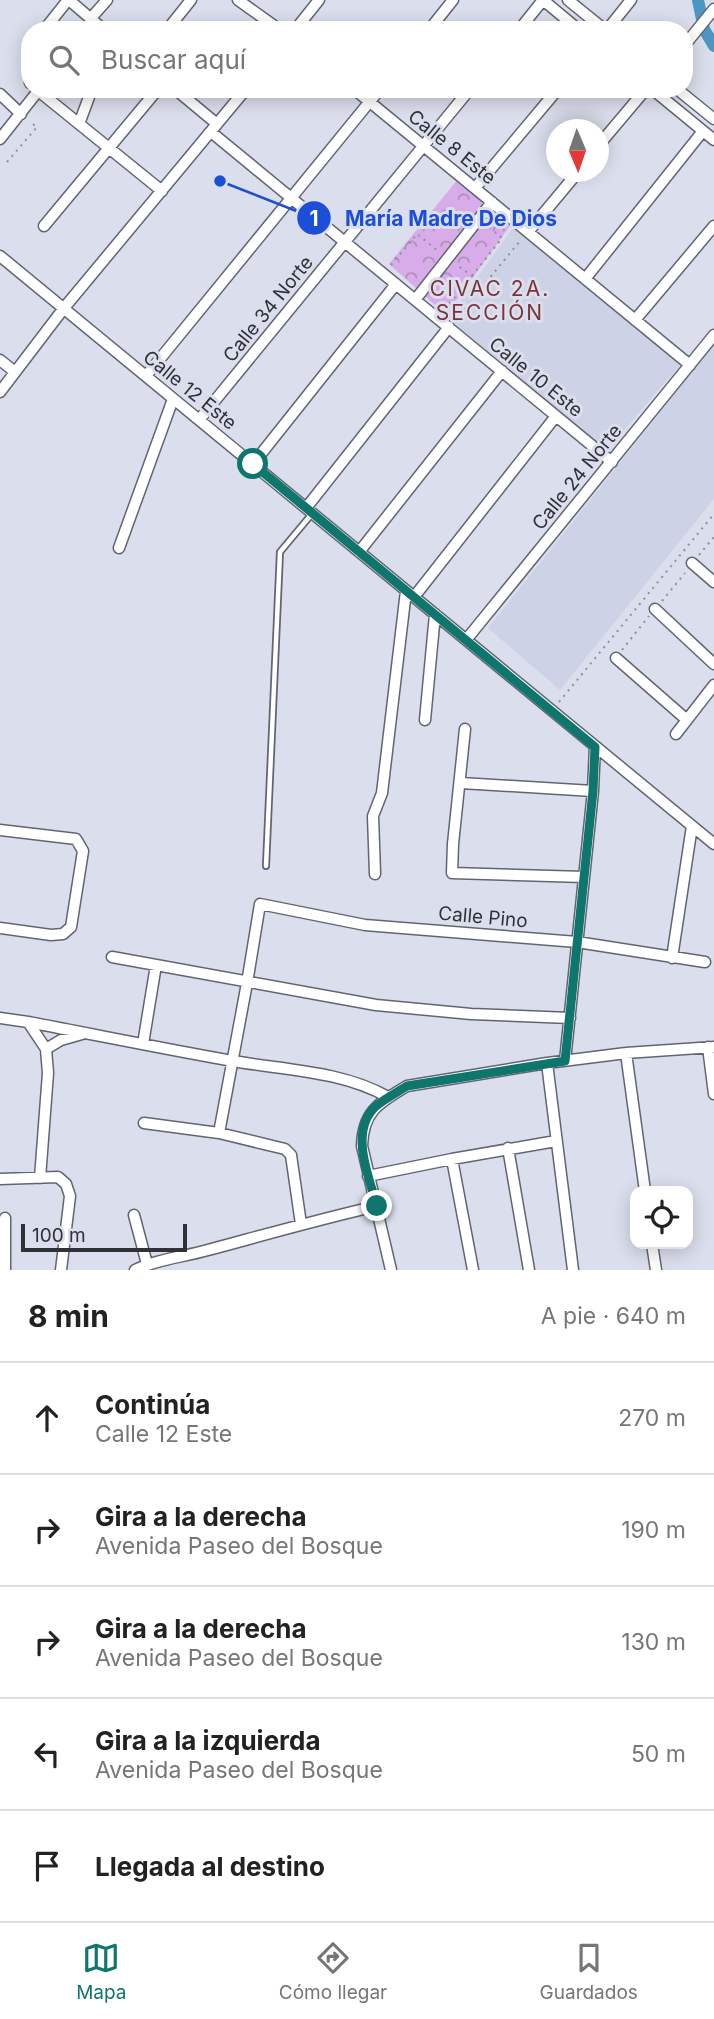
<!DOCTYPE html>
<html lang="es">
<meta charset="utf-8">
<style>
:root{--surface:#fff;--page:#f6f6f6;--text:#222;--muted:#767676;--line:#e0e0e0;--accent:#0f766e}
body{margin:0;font-family:Inter,sans-serif;background:var(--page);color:var(--text)}
.controls{position:absolute;right:21px;bottom:21px;display:grid;overflow:hidden;border-radius:14px;box-shadow:0 4px 18px #0003}
.controls button{width:63px;height:63px;display:grid;place-items:center;padding:0;border:0;border-bottom:2px solid var(--line);background:var(--surface);color:var(--text);font:35px sans-serif}
.compass{position:absolute;left:546px;top:119px;width:63px;height:63px;border-radius:50%;background:var(--surface);box-shadow:0 4px 18px #0003;rotate:178deg}
.scale{position:absolute;left:21px;bottom:18px;width:166px;box-sizing:border-box;padding-left:7px;border:4px solid #303137;border-top:0;font-size:19px;line-height:24px;white-space:nowrap;color:#303137;-webkit-text-stroke:5px #dbdeec;paint-order:stroke}
.stop{position:absolute;width:21px;height:21px;margin:-16px;border:5px solid #0f766e;border-radius:50%;background:#fff}
.stop.end{background:#0f766e;border-color:#fff;box-shadow:0 2px 7px #0008}
.list{margin:0;padding:0;list-style:none}
h2{display:flex;justify-content:space-between;align-items:center;height:91px;margin:0;padding:0 28px;font-size:30px}
h2 small{font-size:23px;font-weight:400;color:var(--muted)}
.list li{display:grid;grid-template-columns:46px 1fr auto;gap:21px;align-items:center;box-sizing:border-box;height:112px;padding:0 28px;border-top:2px solid var(--line)}
.list b{display:block;font-size:26px;white-space:nowrap}
.list p{margin:0;font-size:23px;white-space:nowrap;color:var(--muted)}
.list em{font-size:23px;font-style:normal;color:var(--muted)}
.icon{flex:none;width:38px;height:38px;fill:none;stroke:currentColor;stroke-width:2;stroke-linecap:round;stroke-linejoin:round}
.map{position:relative;flex:none;width:714px;height:1270px;overflow:hidden}
.search{position:absolute;background:var(--surface);box-shadow:0 4px 18px #0003;left:21px;right:21px;top:21px;height:77px;display:flex;align-items:center;gap:18px;box-sizing:border-box;padding:0 24px;border-radius:28px;color:var(--muted);font-size:26px}
.sheet{height:651px;background:var(--surface)}
nav{display:flex;justify-content:space-around;align-items:center;box-sizing:border-box;height:98px;border-top:2px solid var(--line);background:var(--surface);font-size:19px;color:var(--muted)}
nav a{display:grid;justify-items:center;gap:4px}
nav .on{color:var(--accent)}
.map>svg:first-child{display:block}
.built{fill:#ced2e6}
.park{fill:url(#park-crowns)}
.lines{fill:none;stroke-linecap:round;stroke-linejoin:round}
.canal{stroke:#4b96c3;stroke-width:12}
.lane-casing{stroke:#626571;stroke-width:8}
.street-casing{stroke:#626571;stroke-width:13}
.path{stroke:#8e909a;stroke-width:2;stroke-dasharray:2 5;stroke-linecap:butt}
.lane{stroke:#fff;stroke-width:4.5}
.street{stroke:#fff;stroke-width:10}
.route{stroke:#0f766e;stroke-width:9}
.labels{text-anchor:middle;dominant-baseline:central;stroke-width:6;stroke-linejoin:round;paint-order:stroke}
.street-label{font-size:19px;fill:#303137;stroke:#dbdeec}
.neighbourhood-label{font-size:21px;letter-spacing:2px;fill:#7a333a;stroke:#dbdeec}
.leader{fill:none;stroke:#1d4ed8;stroke-width:2.5}
.callout-dot{fill:#1d4ed8;stroke:#dbdeec;stroke-width:2.5}
.mark-label{font-size:21px;text-anchor:middle;font-weight:bold;fill:#fff}
.callout-label{font-size:21px;text-anchor:middle;font-weight:bold;fill:#1d4ed8;stroke:#dbdeec;stroke-width:6;stroke-linejoin:round;paint-order:stroke}
</style>
<div class="map">
<svg width="714" height="1270" viewBox="0 0 714 1270">
<defs>
<pattern id="park-crowns" width="20" height="18" patternUnits="userSpaceOnUse" patternTransform="scale(1.75)"><rect width="20" height="18" fill="#d8ace8"/><path d="M2 6a3 3 0 1 1 6 0M12 15a3 3 0 1 1 6 0" fill="none" stroke="#b08dbd"/></pattern>
</defs>
<rect width="100%" height="100%" fill="#dbdeec"/>
<!-- built -->
<path class="built" d="M 515,225 L 680,365 L 607,450 L 448,318 Z
M 714,345 L 714,499 L 560,690 L 488,628 Z"/>
<!-- park -->
<path class="park" d="M 458,179 L 512,223 L 446,315 L 389,264 Z"/>
<g class="lines">
<!-- canal -->
<path class="canal" d="M 698,0 L 704,29 L 714,46"/>
<!-- lane casing -->
<g class="lane-casing">
<path id="lane" d="M 266,866 L 280,552 L 311,515"/>
</g>
<!-- street casing -->
<g class="street-casing">
<path id="street" d="M 69,0 L 104,30
M 238,0 L 280,30
M 543,0 L 579,30
M 568,0 L 605,30
M 91,18 L 107,0
M 44,30 L 68,0
M 167,30 L 191,0
M 295,30 L 319,0
M 429,30 L 453,0
M 519,30 L 543,0
M 607,30 L 631,0
M 684,46 L 714,9
M 30,77 L 30,83
M 36,89 L 162,191
M 175,89 L 217,124
M 354,89 L 690,365
M 652,89 L 714,140
M 677,89 L 714,119
M 0,94 L 21,114
M 79,124 L 92,89
M 211,132 L 612,462
M 0,139 L 38,91
M 598,146 L 646,89
M 475,188 L 558,89
M 44,226 L 158,89
M 528,232 L 578,172
M 0,256 L 714,844
M 585,279 L 703,131
M 415,300 L 492,202
M 635,320 L 714,226
M 0,360 L 15,372
M 146,376 L 380,89
M 0,392 L 64,308 L 246,89
M 199,420 L 470,89
M 253,464 L 396,284
M 306,508 L 449,327
M 119,548 L 173,399
M 359,552 L 502,371
M 692,563 L 714,582
M 414,597 L 556,416
M 655,609 L 714,664
M 466,640 L 714,335
M 616,658 L 687,720
M 425,720 L 435,614
M 465,729 L 453,844 L 452,873 L 584,877
M 676,734 L 714,685
M 461,783 L 593,791
M 0,830 L 76,839 L 83,851 L 71,927 L 63,934 L 51,935 L 0,928
M 375,874 L 373,816 L 382,793 L 406,591
M 112,957 L 376,1005 L 471,1014 L 570,1018
M 672,958 L 692,826
M 0,1018 L 28,1022 L 46,1049 L 48,1073 L 40,1178
M 28,1022 C 97,1035 165,1049 233,1061 C 285,1070 342,1071 388,1097
M 143,1044 L 156,965
M 708,1047 L 714,1094
M 46,1049 L 61,1040 L 82,1034
M 626,1053 L 645,1191
M 565,1061 L 593,791 L 595,746
M 547,1063 L 573,1270
M 144,1123 L 219,1133 L 285,1149 L 291,1155 L 292,1162 L 301,1224
M 219,1133 L 247,983 L 260,904 L 365,925 L 577,942 L 705,962
M 508,1148 L 529,1270
M 452,1159 L 473,1270
M 368,1176 L 452,1159 L 556,1141
M 0,1179 L 58,1177 L 66,1184 L 70,1196 L 61,1270
M 134,1215 L 147,1264
M 652,1244 L 656,1270
M 5,1270 L 5,1218
M 135,1270 C 157,1259 184,1257 208,1250 C 264,1235 320,1219 377,1206
M 391,1270 L 362,1146 C 363,1111 379,1103 407,1086 L 547,1063 L 626,1053 L 714,1047"/>
</g>
<!-- path -->
<path class="path" d="M 7,162 L 37,127 L 30,122
M 391,265 L 417,234 L 438,251
M 472,276 L 502,238 L 488,226
M 445,309 L 472,276 L 457,265
M 455,320 L 520,241
M 699,555 L 714,537
M 662,601 L 685,573
M 622,650 L 649,616
M 559,702 L 714,514"/>
<!-- lane -->
<use href="#lane" class="lane"/>
<!-- street -->
<use href="#street" class="street"/>
</g>
<g class="lines">
<!-- route -->
<path class="route" d="M 253,464 L 595,747 L 593,791 L 565,1061 L 407,1086 C 396,1093 384,1099 375,1107 C 349,1132 369,1177 377,1206"/>
</g>
<g class="labels">
<!-- street labels -->
<g class="street-label">
<text transform="translate(452 147) rotate(39)">Calle 8 Este</text>
<text transform="translate(268 309) rotate(-51)">Calle 34 Norte</text>
<text transform="translate(536 377) rotate(39)">Calle 10 Este</text>
<text transform="translate(190 390) rotate(39)">Calle 12 Este</text>
<text transform="translate(577 477) rotate(-51)">Calle 24 Norte</text>
<text transform="translate(483 917) rotate(5)">Calle Pino</text>
</g>
<!-- neighbourhood labels -->
<g class="neighbourhood-label">
<text x="490" y="288">CIVAC 2A.<tspan x="490" dy="24">SECCIÓN</tspan></text>
</g>
</g>
<!-- callouts -->
<path class="leader" d="M220 181L314 218"/>
<g class="callout-dot">
<circle cx="220" cy="181" r="7"/>
<circle cx="314" cy="218" r="18"/>
</g>
<g class="mark-label">
<text x="314" y="226">1</text>
</g>
<g class="callout-label">
<text x="451" y="226">María Madre De Dios</text>
</g>
</svg>
<div class="controls">
<button><svg class="icon" aria-label="locate" viewBox="0 0 24 24"><circle cx="12" cy="12" r="6"/><path d="M12 2v4M12 18v4M2 12h4M18 12h4"/></svg></button>
</div>
<svg class="compass" viewBox="-18 -18 36 36"><path d="M0-13l5 13h-10z" fill="#e53935"/><path d="M0 13l5-13h-10z" fill="#767676"/></svg>
<div class="scale">100 m</div>
<div class="stop" style="left:253px;top:464px"></div>
<div class="stop end" style="left:377px;top:1206px"></div>
<div class="search"><svg class="icon" aria-label="search" viewBox="0 0 24 24"><circle cx="10" cy="10" r="6"/><path d="M15 15l6 6"/></svg>Buscar aquí</div>
</div>
<section class="sheet">
<h2>8 min<small>A pie · 640 m</small></h2>
<ul class="list">
<li><svg class="icon" aria-label="ahead" viewBox="0 0 24 24"><path d="M12 20V5M6 11l6-6 6 6"/></svg><div><b>Continúa</b><p>Calle 12 Este</p></div><em>270 m</em></li>
<li><svg class="icon" aria-label="right" viewBox="0 0 24 24"><path d="M7 20v-9h11M14 6l5 5-5 5"/></svg><div><b>Gira a la derecha</b><p>Avenida Paseo del Bosque</p></div><em>190 m</em></li>
<li><svg class="icon" aria-label="right" viewBox="0 0 24 24"><path d="M7 20v-9h11M14 6l5 5-5 5"/></svg><div><b>Gira a la derecha</b><p>Avenida Paseo del Bosque</p></div><em>130 m</em></li>
<li><svg class="icon" aria-label="left" viewBox="0 0 24 24"><path d="M17 20v-9H6M10 6l-5 5 5 5"/></svg><div><b>Gira a la izquierda</b><p>Avenida Paseo del Bosque</p></div><em>50 m</em></li>
<li><svg class="icon" aria-label="arrive" viewBox="0 0 24 24"><path d="M6 21V4h12l-3 4 3 4H6"/></svg><div><b>Llegada al destino</b></div></li>
</ul>
</section>
<nav>
<a class="on"><svg class="icon" aria-label="map" viewBox="0 0 24 24"><path d="M3 6l6-2 6 2 6-2v14l-6 2-6-2-6 2zM9 4v14M15 6v14"/></svg>Mapa</a>
<a><svg class="icon" aria-label="directions" viewBox="0 0 24 24"><path d="M12 3l9 9-9 9-9-9zM9 14v-3h6M13 9l2 2-2 2"/></svg>Cómo llegar</a>
<a><svg class="icon" aria-label="saved" viewBox="0 0 24 24"><path d="M7 4h10v16l-5-4-5 4z"/></svg>Guardados</a>
</nav>
